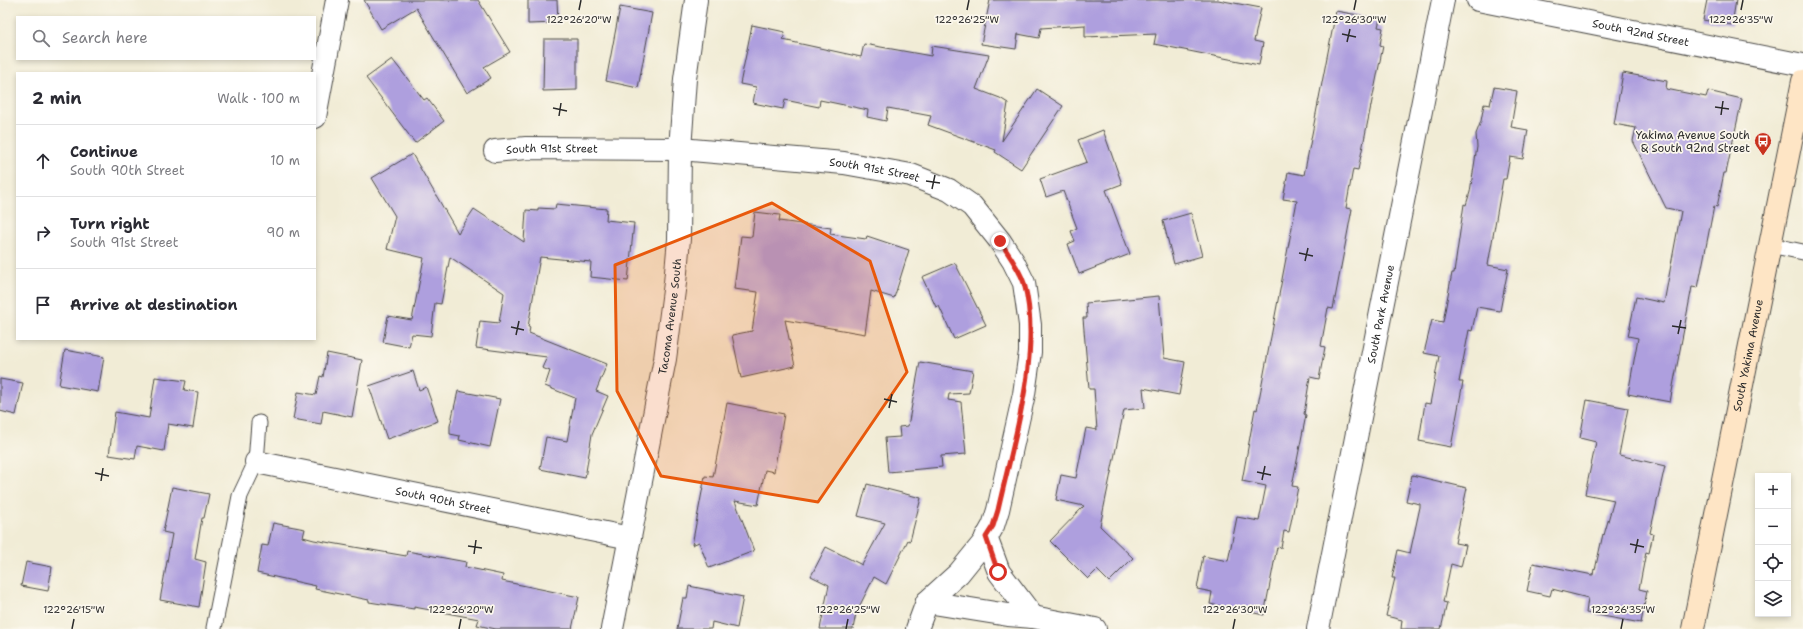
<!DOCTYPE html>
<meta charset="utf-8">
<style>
:root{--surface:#fff;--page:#f7f7f7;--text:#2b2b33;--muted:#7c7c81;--line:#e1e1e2}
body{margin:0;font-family:"Shantell Sans",sans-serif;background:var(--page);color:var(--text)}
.controls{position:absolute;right:12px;bottom:12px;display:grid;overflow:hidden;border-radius:0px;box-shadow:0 2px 6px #0003}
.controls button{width:36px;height:36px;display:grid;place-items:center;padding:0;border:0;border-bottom:1px solid var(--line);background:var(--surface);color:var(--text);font:20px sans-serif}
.stop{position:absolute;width:12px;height:12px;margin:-9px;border:3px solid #d93025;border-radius:50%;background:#fff}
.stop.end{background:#d93025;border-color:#fff;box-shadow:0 1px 4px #0008}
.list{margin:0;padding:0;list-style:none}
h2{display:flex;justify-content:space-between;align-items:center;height:52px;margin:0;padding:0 16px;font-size:17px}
h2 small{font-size:13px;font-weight:400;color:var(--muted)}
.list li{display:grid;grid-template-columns:26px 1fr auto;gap:12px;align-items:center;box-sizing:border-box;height:72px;padding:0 16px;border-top:1px solid var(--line)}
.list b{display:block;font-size:15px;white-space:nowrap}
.list p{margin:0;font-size:13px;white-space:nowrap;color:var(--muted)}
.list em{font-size:13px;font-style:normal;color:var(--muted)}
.icon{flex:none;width:22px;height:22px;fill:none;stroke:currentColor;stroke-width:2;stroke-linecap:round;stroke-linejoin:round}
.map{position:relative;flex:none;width:1803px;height:629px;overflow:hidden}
.search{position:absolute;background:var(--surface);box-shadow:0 2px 6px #0003;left:16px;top:16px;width:300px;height:44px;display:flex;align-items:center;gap:10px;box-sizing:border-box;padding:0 14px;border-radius:0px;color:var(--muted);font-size:15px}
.panel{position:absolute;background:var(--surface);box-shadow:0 2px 6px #0003;left:16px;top:72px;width:300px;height:268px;border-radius:0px}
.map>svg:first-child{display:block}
.building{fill:#ae9fde}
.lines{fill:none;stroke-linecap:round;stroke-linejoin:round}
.lane-casing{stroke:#494845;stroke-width:17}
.street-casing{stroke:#494845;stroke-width:24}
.secondary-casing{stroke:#494845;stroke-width:24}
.lane{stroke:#fff;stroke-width:15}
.street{stroke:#fff;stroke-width:22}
.secondary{stroke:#fee5c5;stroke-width:22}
.route{stroke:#d93025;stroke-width:5}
.marked{fill:#e8590c;fill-opacity:0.2;stroke:#e8590c;stroke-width:3;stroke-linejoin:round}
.ticks{fill:none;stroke:#2b2b2b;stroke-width:1.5}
.labels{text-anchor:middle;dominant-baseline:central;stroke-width:3.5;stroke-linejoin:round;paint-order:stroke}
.street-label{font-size:11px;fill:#2b2b2b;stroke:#fbf7ec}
.poi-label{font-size:11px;fill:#2b2b2b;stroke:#fbf7ec;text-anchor:end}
.ticks-label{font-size:10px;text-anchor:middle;fill:#2b2b2b;stroke:#fbf7ec;stroke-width:3.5;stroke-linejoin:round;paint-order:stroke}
</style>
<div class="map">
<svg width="1803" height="629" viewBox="0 0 1803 629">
<rect width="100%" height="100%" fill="#fbf7ec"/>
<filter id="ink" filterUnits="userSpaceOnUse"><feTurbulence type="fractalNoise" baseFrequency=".025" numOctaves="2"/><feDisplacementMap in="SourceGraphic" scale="8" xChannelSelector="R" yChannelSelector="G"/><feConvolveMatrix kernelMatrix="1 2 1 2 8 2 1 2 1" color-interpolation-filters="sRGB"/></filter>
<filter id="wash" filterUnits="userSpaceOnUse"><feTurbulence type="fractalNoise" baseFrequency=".012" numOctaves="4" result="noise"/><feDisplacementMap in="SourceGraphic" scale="16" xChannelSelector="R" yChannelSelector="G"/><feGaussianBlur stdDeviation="0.9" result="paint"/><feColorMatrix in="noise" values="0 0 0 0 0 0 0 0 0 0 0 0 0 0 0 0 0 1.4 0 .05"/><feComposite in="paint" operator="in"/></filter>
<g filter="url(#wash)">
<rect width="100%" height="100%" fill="#f1ecd6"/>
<g id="blocks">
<!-- building -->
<path class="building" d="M 364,0 L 478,0 L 510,52 L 484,67 L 491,78 L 467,93 L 416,8 L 381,29 Z
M 528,0 L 557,0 L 558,23 L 528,24 Z
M 990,0 L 1218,0 L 1261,8 L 1254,41 L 1263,43 L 1259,65 L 1154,44 L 1156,34 L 1085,37 L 1085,25 L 1041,28 L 1039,38 L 1018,34 L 1016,49 L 981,44 Z
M 1707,0 L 1736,0 L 1732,25 L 1703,20 Z
M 620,7 L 652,13 L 638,88 L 606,81 Z
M 1336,11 L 1380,19 L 1378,27 L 1383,28 L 1380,45 L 1383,46 L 1358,170 L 1353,169 L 1346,208 L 1352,209 L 1333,309 L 1328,308 L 1321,346 L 1325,347 L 1319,379 L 1310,377 L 1304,414 L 1306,415 L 1292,486 L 1298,487 L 1289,532 L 1284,531 L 1281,548 L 1277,547 L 1264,615 L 1210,604 L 1212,592 L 1197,589 L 1203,556 L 1228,561 L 1237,517 L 1259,521 L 1266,486 L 1242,481 L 1255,409 L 1257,410 L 1297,201 L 1283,199 L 1288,172 L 1304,175 Z
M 752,25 L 785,32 L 783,40 L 861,57 L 864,44 L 931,56 L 932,46 L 989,55 L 976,89 L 1000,98 L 1008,103 L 1002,141 L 1037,89 L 1063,106 L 1021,169 L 995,152 L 996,150 L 928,125 L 931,116 L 888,108 L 886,121 L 867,117 L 868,110 L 820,100 L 819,107 L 785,100 L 783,109 L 753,103 L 756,87 L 740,84 Z
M 544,39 L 577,39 L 577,90 L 543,91 Z
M 392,59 L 424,100 L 427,98 L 444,121 L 415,143 L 366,78 Z
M 1623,73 L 1667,81 L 1666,89 L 1706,97 L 1708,91 L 1742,99 L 1726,173 L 1724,173 L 1717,207 L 1714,206 L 1698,288 L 1692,287 L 1670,402 L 1628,394 L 1638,338 L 1628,336 L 1636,297 L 1664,303 L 1681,211 L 1666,208 L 1633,141 L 1636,128 L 1614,124 Z
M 1494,87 L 1517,91 L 1511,127 L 1528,130 L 1523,159 L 1510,157 L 1506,179 L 1503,179 L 1488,265 L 1508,269 L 1500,311 L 1477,307 L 1472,331 L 1469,330 L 1459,382 L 1463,382 L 1451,447 L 1419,441 L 1425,403 L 1430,404 L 1439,356 L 1424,353 L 1432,320 L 1443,322 L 1452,273 L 1454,273 L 1464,204 L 1466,205 L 1470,192 L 1477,147 L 1476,134 L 1481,121 L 1484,104 L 1490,105 Z
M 1103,130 L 1122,184 L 1106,190 L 1130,254 L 1079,274 L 1068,244 L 1075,241 L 1071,231 L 1077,228 L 1063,191 L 1046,197 L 1040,179 L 1087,162 L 1078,140 Z
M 412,154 L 458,233 L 474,209 L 524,242 L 526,210 L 538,211 L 538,208 L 555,209 L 556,204 L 607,209 L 606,220 L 634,223 L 628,281 L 590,277 L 591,262 L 540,257 L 528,327 L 530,327 L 529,333 L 607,364 L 596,391 L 608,396 L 592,434 L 585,478 L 540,469 L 546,437 L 567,441 L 575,398 L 545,386 L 550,371 L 542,368 L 547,357 L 476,348 L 480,321 L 499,323 L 504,293 L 450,257 L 441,304 L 435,303 L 431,336 L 412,334 L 409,347 L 383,342 L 388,316 L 412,320 L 424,258 L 387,249 L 395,216 L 372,178 Z
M 755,212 L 780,215 L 779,221 L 831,228 L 830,234 L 866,239 L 867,236 L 909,250 L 894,298 L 871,291 L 865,334 L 785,320 L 795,366 L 741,378 L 732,335 L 752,331 L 758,292 L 734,289 L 741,236 L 752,237 Z
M 1191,213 L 1202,256 L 1174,264 L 1163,221 Z
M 955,263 L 986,325 L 954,339 L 939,306 L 936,307 L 922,277 Z
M 1159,296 L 1164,358 L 1185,362 L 1179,395 L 1143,388 L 1145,408 L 1124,410 L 1100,526 L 1133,558 L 1109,582 L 1097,570 L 1088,579 L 1050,541 L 1084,506 L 1056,500 L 1061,475 L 1076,478 L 1086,428 L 1097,430 L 1094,389 L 1089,389 L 1083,318 L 1087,318 L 1086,303 Z
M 65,350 L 104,357 L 98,392 L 59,385 Z
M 327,353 L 362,360 L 352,417 L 323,411 L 321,424 L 293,419 L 298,392 L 316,395 L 320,376 L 323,377 Z
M 920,362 L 973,371 L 969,393 L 949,394 L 948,400 L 961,402 L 966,454 L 941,456 L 942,467 L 888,472 L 885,438 L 900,437 L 899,427 L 908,426 Z
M 413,371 L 419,390 L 426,387 L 438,421 L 387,439 L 369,386 Z
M 155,377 L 186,381 L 184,390 L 198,392 L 193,428 L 168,424 L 164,451 L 137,446 L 135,459 L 109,455 L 115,412 L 149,418 Z
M 0,379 L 23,383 L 16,415 L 0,411 Z
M 458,391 L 500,399 L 490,447 L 459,440 L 460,436 L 450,434 L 450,426 Z
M 1587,400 L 1628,408 L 1619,455 L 1665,466 L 1650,533 L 1653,534 L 1649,553 L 1646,552 L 1639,589 L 1647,591 L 1641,623 L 1586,613 L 1588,598 L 1552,589 L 1550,596 L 1527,591 L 1533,563 L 1593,575 L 1594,569 L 1595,570 L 1603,534 L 1604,535 L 1614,500 L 1585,494 L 1596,442 L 1580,438 Z
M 727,403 L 784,414 L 774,472 L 765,470 L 758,505 L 735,501 L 754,551 L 709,568 L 699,542 L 692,545 L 705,476 L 713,477 Z
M 1412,475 L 1467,488 L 1455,543 L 1466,545 L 1461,567 L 1451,564 L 1443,602 L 1447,603 L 1441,629 L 1401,629 L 1402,620 L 1386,616 L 1395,578 L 1392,578 L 1398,550 L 1410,553 L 1420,507 L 1420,504 L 1406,501 Z
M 867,484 L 921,498 L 910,541 L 908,540 L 886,584 L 874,577 L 856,613 L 853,629 L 820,629 L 829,585 L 811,576 L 826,547 L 862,565 L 885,523 L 858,516 Z
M 172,487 L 209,494 L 204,518 L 202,518 L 195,559 L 206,562 L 199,607 L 160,600 L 172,534 L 163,532 Z
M 273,523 L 305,529 L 303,537 L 314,540 L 406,556 L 407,551 L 466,562 L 465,567 L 503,575 L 502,581 L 579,597 L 572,629 L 496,629 L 477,625 L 479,619 L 414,607 L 414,609 L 369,602 L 369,600 L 315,589 L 316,586 L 257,573 L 262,545 L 268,546 Z
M 26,562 L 52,567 L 48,591 L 21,586 Z
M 689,586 L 743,597 L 737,628 L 712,622 L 711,629 L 677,629 L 683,598 L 687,598 Z"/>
</g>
</g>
<g filter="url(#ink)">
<use href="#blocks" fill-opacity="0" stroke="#494845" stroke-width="1"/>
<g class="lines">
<!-- lane casing -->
<g class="lane-casing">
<path id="lane" d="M 1770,245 L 1803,252
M 214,628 L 240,496 L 256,462 L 259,423"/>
</g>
<!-- street casing -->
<g class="street-casing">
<g id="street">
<path id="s1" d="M 1478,0 L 1803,65"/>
<path d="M 315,117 L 337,0"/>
<path id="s2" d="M 495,151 L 526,148 L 680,149 L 844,163 L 911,175 L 949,190 L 972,206 L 1000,241 L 1013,261 L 1024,283 L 1030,325 L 1030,352 L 1024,394 L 998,510 L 993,526 L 984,542 L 959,573 L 927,602 L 917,629"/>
<path id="s3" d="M 256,462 L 630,538"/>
<path d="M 986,537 L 999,572 L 1033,617"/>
<path d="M 927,602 L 1008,615 L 1033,617 L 1095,629"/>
<path id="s4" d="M 612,629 L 665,359 L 675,283 L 679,239 L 680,149 L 685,79 L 696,0"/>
<path id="s5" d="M 1318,629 L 1443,0"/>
</g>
</g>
<!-- secondary casing -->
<g class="secondary-casing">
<g id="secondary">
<path id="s6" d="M 1693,629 L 1803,81"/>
</g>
</g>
<!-- lane -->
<use href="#lane" class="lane"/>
<!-- street -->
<use href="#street" class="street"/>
<!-- secondary -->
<use href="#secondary" class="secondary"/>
</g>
</g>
<g class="lines" filter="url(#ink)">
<!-- route -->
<path class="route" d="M 998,572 L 986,537 L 993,526 L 998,510 C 1013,442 1043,351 1024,283 C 1019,268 1008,254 1000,241"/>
</g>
<!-- marked area -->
<path class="marked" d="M 772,203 L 870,261 L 907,372 L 818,502 L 661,476 L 617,391 L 615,265 Z"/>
<!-- ticks -->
<path class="ticks" d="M 579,10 L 581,0M 967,10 L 969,0M 1354,10 L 1356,0M 1741,10 L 1743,0M 1342,34 L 1356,37M 1347,42 L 1350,29M 1715,107 L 1729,109M 553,108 L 567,111M 1721,115 L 1723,101M 559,116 L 561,103M 926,181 L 940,183M 932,189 L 935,175M 1299,253 L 1313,256M 1305,261 L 1308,248M 1672,326 L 1686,328M 511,327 L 524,330M 1678,334 L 1681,320M 516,335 L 519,321M 884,399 L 897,402M 889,408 L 892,394M 1257,472 L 1271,475M 95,473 L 109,476M 1262,480 L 1265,466M 101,481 L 103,468M 1630,544 L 1644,547M 468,546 L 482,548M 1635,553 L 1638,539M 474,554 L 476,540M 72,629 L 74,619M 459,629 L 461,619M 846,629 L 848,619M 1233,629 L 1235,619M 1621,629 L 1623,619"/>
<!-- icons -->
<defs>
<g id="bus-pin" transform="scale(0.9)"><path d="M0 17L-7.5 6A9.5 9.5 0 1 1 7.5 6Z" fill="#c8321e" stroke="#fbf7ec"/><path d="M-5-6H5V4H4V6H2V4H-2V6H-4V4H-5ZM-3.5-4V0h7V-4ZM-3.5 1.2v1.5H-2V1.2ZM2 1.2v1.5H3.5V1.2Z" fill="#fff"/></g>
</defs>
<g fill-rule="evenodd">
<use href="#bus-pin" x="1763" y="141"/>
</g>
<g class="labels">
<!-- street labels -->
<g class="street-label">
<text stroke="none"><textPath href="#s1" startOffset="166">South 92nd Street</textPath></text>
<text stroke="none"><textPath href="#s2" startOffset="57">South 91st Street</textPath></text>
<text stroke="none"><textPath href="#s2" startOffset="381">South 91st Street</textPath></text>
<text stroke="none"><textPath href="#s5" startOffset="321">South Park Avenue</textPath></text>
<text stroke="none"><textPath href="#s4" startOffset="318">Tacoma Avenue South</textPath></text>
<text stroke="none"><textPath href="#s6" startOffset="279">South Yakima Avenue</textPath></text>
<text stroke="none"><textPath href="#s3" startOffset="191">South 90th Street</textPath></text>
</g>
<!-- poi labels -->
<g class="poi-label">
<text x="1750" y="135">Yakima Avenue South<tspan x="1750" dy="13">&amp; South 92nd Street</tspan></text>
</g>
</g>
<g class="ticks-label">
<text x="579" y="23">122°26'20"W</text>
<text x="967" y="23">122°26'25"W</text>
<text x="1354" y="23">122°26'30"W</text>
<text x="1741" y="23">122°26'35"W</text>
<text x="74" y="613">122°26'15"W</text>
<text x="461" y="613">122°26'20"W</text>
<text x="848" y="613">122°26'25"W</text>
<text x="1235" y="613">122°26'30"W</text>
<text x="1623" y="613">122°26'35"W</text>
</g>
</svg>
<div class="controls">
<button>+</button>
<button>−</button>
<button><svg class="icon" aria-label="locate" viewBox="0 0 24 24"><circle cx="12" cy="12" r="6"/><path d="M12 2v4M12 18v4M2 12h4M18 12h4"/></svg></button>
<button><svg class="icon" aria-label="layers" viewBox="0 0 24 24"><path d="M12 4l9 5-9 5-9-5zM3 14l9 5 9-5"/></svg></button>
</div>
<div class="stop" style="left:998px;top:572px"></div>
<div class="stop end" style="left:1000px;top:241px"></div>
<div class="search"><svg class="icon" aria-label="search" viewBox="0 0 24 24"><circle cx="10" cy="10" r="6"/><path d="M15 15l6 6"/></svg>Search here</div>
<section class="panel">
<h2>2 min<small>Walk · 100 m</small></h2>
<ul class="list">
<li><svg class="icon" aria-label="ahead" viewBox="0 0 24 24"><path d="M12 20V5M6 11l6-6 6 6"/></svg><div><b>Continue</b><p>South 90th Street</p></div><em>10 m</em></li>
<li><svg class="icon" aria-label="right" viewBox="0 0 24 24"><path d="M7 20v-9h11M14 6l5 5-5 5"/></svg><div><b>Turn right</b><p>South 91st Street</p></div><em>90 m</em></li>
<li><svg class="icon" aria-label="arrive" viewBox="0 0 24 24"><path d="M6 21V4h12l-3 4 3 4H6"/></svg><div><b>Arrive at destination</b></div></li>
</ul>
</section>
</div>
